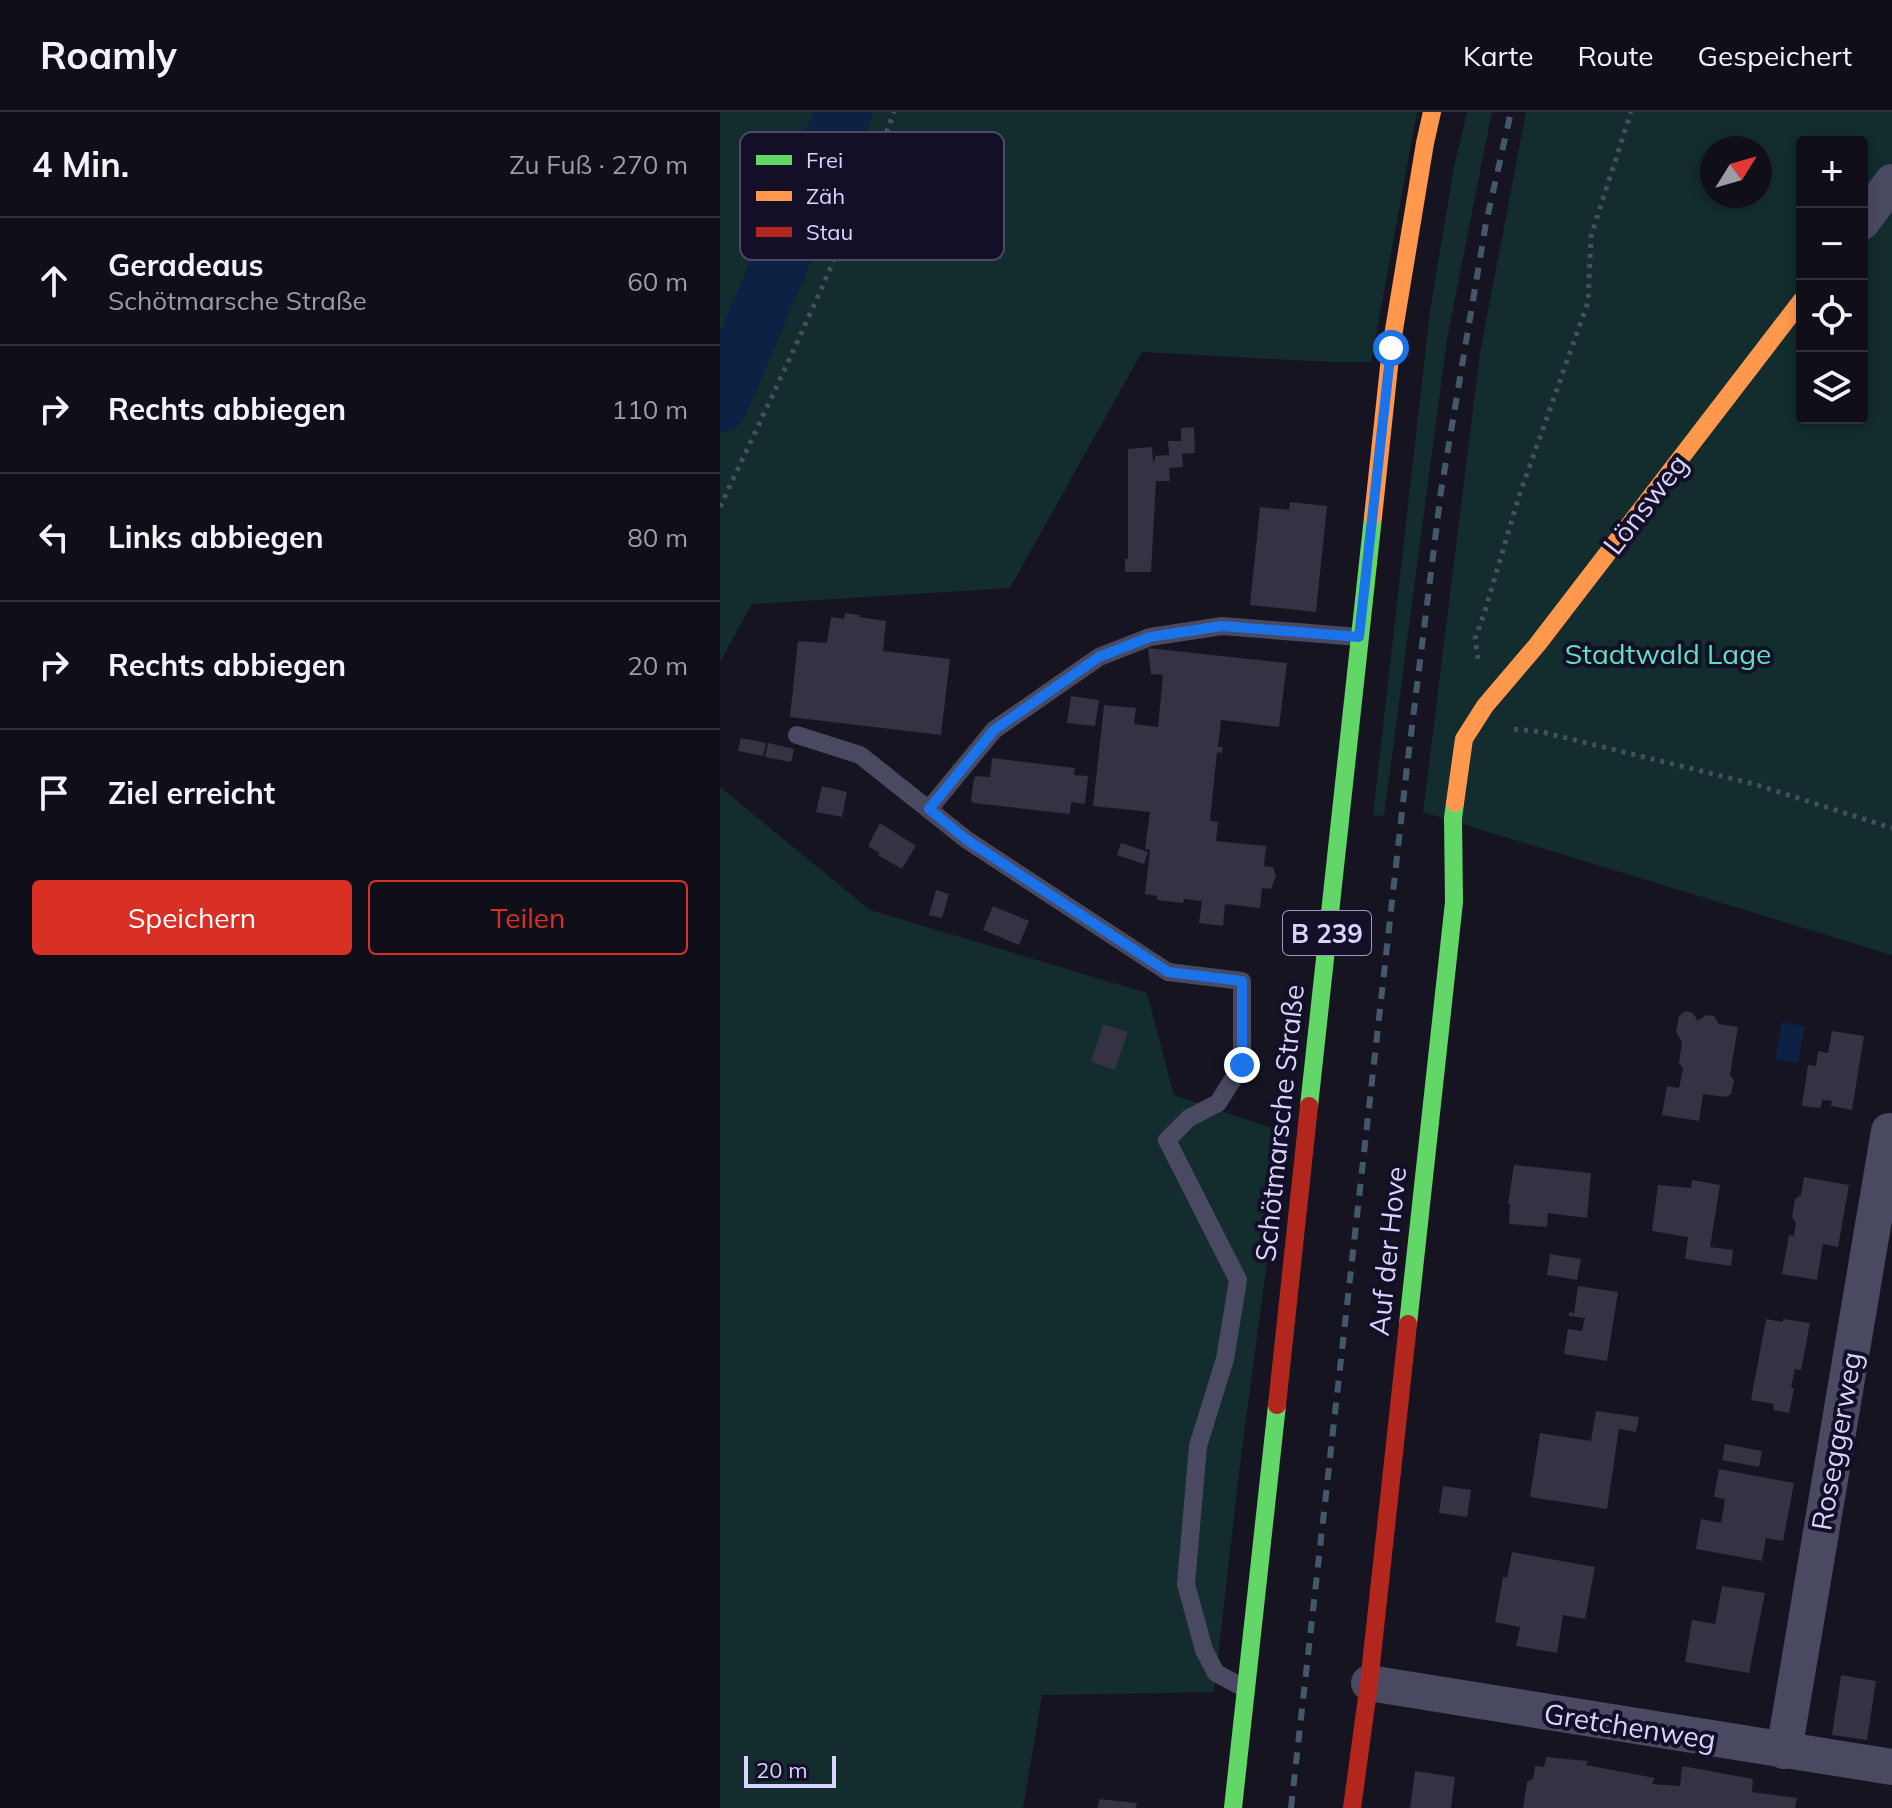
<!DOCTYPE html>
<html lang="de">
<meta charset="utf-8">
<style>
:root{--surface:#100f19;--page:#1e1d26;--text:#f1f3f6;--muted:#9c9ca2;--line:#302f38;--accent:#d93025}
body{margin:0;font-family:Mulish,sans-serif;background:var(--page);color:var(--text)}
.controls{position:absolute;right:24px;top:24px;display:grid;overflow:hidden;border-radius:8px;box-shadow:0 4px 12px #0003}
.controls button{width:72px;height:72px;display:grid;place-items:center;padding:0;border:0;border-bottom:2px solid var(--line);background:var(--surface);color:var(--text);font:40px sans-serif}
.compass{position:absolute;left:980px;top:24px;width:72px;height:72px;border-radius:50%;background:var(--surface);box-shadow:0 4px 12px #0003;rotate:53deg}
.scale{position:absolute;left:24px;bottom:20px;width:92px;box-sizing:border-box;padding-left:8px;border:4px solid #d9d4ff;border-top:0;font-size:22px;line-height:28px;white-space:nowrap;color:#d9d4ff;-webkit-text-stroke:6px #130f26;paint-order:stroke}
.stop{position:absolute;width:24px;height:24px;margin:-18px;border:6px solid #1a73e8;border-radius:50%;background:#fff}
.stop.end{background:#1a73e8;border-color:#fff;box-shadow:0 2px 8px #0008}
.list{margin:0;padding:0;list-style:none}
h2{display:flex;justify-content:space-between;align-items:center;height:104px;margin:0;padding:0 32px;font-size:34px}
h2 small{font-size:26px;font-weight:400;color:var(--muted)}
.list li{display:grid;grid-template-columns:52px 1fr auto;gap:24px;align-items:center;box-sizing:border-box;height:128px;padding:0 32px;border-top:2px solid var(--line)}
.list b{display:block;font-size:30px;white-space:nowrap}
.list p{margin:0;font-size:26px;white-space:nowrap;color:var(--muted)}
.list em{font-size:26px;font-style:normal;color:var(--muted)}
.actions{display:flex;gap:16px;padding:24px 32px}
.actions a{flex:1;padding:18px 0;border:2px solid var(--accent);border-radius:8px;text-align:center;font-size:28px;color:var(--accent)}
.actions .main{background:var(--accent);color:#fff}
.icon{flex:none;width:44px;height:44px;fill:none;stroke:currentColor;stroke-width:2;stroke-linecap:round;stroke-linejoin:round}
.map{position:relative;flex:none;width:1172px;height:1696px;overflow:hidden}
header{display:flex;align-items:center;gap:48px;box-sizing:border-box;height:112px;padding:0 40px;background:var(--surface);border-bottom:2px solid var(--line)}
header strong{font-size:38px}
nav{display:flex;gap:44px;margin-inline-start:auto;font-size:28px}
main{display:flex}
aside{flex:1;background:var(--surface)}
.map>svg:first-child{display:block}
.green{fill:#132c2d;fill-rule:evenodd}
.water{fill:#0d2144}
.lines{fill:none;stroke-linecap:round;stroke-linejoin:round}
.river{stroke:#0d2144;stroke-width:56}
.building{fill:#343243}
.path{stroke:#44505f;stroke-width:5;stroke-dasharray:4 6;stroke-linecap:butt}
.lane{stroke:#4a4962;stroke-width:18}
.street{stroke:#4a4962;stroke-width:36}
.fast{stroke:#63d668;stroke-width:18}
.slow{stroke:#ff974d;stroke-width:18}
.jam{stroke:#b3261e;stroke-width:18}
.rail{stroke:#43596b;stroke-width:6;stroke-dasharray:12 10;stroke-linecap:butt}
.route{stroke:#1a73e8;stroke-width:10}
.labels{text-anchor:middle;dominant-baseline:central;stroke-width:8;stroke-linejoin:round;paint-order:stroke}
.shield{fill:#130f26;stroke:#9e99be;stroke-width:2}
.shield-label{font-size:26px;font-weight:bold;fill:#d9d4ff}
.street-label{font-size:28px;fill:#d9d4ff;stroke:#130f26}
.park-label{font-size:28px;fill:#5fe0c0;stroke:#130f26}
.key{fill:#130f26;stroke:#4e4a67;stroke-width:2}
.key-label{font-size:22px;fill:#d9d4ff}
</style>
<header>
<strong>Roamly</strong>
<nav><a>Karte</a><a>Route</a><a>Gespeichert</a></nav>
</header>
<main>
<aside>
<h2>4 Min.<small>Zu Fuß · 270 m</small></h2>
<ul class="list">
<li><svg class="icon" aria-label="ahead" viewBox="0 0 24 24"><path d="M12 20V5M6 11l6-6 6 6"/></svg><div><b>Geradeaus</b><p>Schötmarsche Straße</p></div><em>60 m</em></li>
<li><svg class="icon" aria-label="right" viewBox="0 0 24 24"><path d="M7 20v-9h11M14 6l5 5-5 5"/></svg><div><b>Rechts abbiegen</b></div><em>110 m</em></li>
<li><svg class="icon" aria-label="left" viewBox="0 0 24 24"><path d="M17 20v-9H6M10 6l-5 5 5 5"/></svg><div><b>Links abbiegen</b></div><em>80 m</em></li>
<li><svg class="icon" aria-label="right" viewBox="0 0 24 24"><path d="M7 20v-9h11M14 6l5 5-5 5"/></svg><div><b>Rechts abbiegen</b></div><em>20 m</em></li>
<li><svg class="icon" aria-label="arrive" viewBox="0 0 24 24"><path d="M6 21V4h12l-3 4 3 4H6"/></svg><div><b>Ziel erreicht</b></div></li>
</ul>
<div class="actions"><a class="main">Speichern</a><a>Teilen</a></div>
</aside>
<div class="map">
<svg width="1172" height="1696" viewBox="0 0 1172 1696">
<rect width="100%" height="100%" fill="#161421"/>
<!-- green -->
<path class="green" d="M 0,0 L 697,0 L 651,250 L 609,250 L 422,240 L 290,476 L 32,492 L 0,550 Z
M 747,0 L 772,0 L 727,227 L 664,704 L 653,703 L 710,199 L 734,55 Z
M 806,0 L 1172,0 L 1172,843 L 703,700 L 760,241 ZM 1082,30 L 1142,30 L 1142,306 L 1082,306 ZM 992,36 L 1040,36 L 1040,84 L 992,84 Z
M 0,675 L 150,798 L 427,881 L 454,983 L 564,1020 L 519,1361 L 494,1580 L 322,1583 L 303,1696 L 0,1696 ZM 383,912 L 407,920 L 395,958 L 372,949 Z"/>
<!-- water -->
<path class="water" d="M 1062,910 L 1085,914 L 1078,951 L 1055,947 Z"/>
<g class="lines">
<!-- river -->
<path class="river" d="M 0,292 L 124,0"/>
</g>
<!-- building -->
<path class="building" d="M 474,315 L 475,341 L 462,342 L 463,355 L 449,356 L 450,369 L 436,369 L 431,460 L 405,460 L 405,447 L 408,447 L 408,337 L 432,335 L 433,349 L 435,349 L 435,344 L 449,343 L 448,329 L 461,329 L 461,316 Z
M 570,390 L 607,394 L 596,500 L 530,493 L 540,395 L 569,398 Z
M 125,501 L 139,503 L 139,505 L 166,509 L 163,539 L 230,547 L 221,623 L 70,605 L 78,529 L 107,531 L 111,505 L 124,507 Z
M 428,536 L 567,551 L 559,615 L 501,608 L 498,635 L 503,635 L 502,641 L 497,640 L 490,709 L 498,710 L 496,729 L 546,734 L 544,754 L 553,755 L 556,764 L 551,777 L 542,776 L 540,796 L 505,792 L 503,814 L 479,811 L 482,789 L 464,787 L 463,791 L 437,788 L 437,784 L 425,782 L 430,738 L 425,737 L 430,700 L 373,694 L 384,593 L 416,596 L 414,612 L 438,615 L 443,563 L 431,562 Z
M 351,584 L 379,588 L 375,614 L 347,611 Z
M 21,626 L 46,631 L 43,644 L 18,639 Z
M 48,631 L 74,637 L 71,650 L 45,645 Z
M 272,646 L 355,656 L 354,663 L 368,664 L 365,692 L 351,690 L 350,702 L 253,691 L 251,688 L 254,666 L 256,664 L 270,665 Z
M 102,674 L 127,680 L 122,705 L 96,700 Z
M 160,711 L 196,734 L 182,757 L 158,743 L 159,741 L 148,734 Z
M 401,731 L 428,740 L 424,752 L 397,743 Z
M 216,778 L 229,782 L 222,806 L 209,803 Z
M 273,794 L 309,809 L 299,833 L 263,818 Z
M 965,899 L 973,901 L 978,909 L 986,903 L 994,904 L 999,912 L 1018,915 L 1010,963 L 1014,968 L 1011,982 L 1006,985 L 983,982 L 979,1009 L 942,1003 L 947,974 L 959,976 L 963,957 L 959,951 L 962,930 L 956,920 L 959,904 Z
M 383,912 L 408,920 L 395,958 L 371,950 Z
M 1112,919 L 1144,924 L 1132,998 L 1111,994 L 1112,989 L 1102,988 L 1101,996 L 1082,994 L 1088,953 L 1096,954 L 1098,939 L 1108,941 Z
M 794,1053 L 871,1061 L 867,1106 L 828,1101 L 827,1115 L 789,1112 L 790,1092 L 788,1092 Z
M 1084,1065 L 1129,1073 L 1118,1135 L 1103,1132 L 1097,1168 L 1062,1162 L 1069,1123 L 1074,1124 L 1076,1111 L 1072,1105 L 1075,1087 L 1081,1083 Z
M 972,1068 L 1000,1073 L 990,1135 L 1013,1138 L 1011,1154 L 965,1147 L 968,1125 L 932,1119 L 938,1073 L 971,1076 Z
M 830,1142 L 861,1147 L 857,1168 L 827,1163 Z
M 858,1174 L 898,1180 L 887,1249 L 844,1242 L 848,1217 L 862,1219 L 865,1206 L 849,1204 L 849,1200 L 854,1201 Z
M 1046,1207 L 1063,1210 L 1063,1207 L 1090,1211 L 1081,1258 L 1075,1257 L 1071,1276 L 1074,1276 L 1069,1301 L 1053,1298 L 1054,1292 L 1031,1288 Z
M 876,1299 L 919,1305 L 916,1320 L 899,1317 L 887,1397 L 810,1385 L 820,1321 L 871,1329 Z
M 1005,1332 L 1042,1339 L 1039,1355 L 1002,1348 Z
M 999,1357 L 1074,1371 L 1063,1429 L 1046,1426 L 1042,1449 L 976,1437 L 981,1407 L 1001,1411 L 1005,1387 L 994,1385 Z
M 723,1374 L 751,1378 L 747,1405 L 719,1401 Z
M 792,1440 L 875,1455 L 865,1507 L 843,1503 L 837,1541 L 796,1534 L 800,1515 L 775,1510 L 783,1465 L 787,1466 Z
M 1002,1474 L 1045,1481 L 1029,1561 L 965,1550 L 972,1508 L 995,1512 Z
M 1121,1563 L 1156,1569 L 1147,1628 L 1112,1623 Z
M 826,1645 L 868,1649 L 866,1653 L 935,1666 L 932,1672 L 960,1674 L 962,1654 L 1033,1667 L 1032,1680 L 1077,1686 L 1075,1696 L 803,1696 L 807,1670 L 813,1667 L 815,1654 L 824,1655 Z
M 695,1659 L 735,1665 L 731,1696 L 690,1696 Z
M 379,1687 L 417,1691 L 416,1696 L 378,1696 Z"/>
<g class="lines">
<!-- path -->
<path class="path" d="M 0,395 C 61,265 124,135 174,0
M 758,547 L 755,527 L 765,499 L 799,384 L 868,190 L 871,124 L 911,0
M 794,617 L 822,620 L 1034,672 L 1172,716"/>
<!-- lane -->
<path class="lane" d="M 77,623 L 140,643 L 247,728 L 448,860 L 522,869 L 522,953 L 498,991 L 469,1006 L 447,1028 L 518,1168 L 505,1247 L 478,1334 L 466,1472 L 484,1538 L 496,1561 L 526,1577
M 209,697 L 274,618 L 379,545 L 430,525 L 502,514 L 639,525"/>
<!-- street -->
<path class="street" d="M 1142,110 L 1172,70
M 649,1571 L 1172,1655
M 1064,1639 L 1169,1019"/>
<!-- fast -->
<path class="fast" d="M 589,994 L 653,405
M 688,1212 L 734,790 L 733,706 L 735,691
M 513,1696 L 557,1293"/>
<!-- slow -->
<path class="slow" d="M 653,405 L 671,236 L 705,31 L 712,0
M 735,691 L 744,627 L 765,594 L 817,533 L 1082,188"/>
<!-- jam -->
<path class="jam" d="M 557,1293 L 589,994
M 632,1696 L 649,1571 L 688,1212"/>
<!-- rail -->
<path class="rail" d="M 571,1696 L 687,655 L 721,379 L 766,111 L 791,0"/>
</g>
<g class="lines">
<!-- route -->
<path class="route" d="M 522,953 L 522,869 L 448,860 L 247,728 L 209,697 L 274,618 L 379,545 L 430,525 L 502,514 L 639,525 L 671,236"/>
</g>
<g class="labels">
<!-- shield labels -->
<rect class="shield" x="563" y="799" width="88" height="44" rx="6"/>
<g class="shield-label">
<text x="607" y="821">B 239</text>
</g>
<!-- street labels -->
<g class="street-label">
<text transform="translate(925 392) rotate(-52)">Lönsweg</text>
<text transform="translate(559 1011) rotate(-84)">Schötmarsche Straße</text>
<text transform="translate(667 1139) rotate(-84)">Auf der Hove</text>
<text transform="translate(1116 1329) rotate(-80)">Roseggerweg</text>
<text transform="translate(910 1614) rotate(9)">Gretchenweg</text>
</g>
<!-- park labels -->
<g class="park-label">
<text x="948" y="541">Stadtwald Lage</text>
</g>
</g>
<!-- legend -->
<rect x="20" y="20" width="264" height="128" rx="12" class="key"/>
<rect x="36" y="43" width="36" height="10" fill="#63d668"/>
<rect x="36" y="79" width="36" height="10" fill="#ff974d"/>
<rect x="36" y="115" width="36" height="10" fill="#b3261e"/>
<g class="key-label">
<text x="86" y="56">Frei</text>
<text x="86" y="92">Zäh</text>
<text x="86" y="128">Stau</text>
</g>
</svg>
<div class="controls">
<button>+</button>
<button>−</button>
<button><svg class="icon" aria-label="locate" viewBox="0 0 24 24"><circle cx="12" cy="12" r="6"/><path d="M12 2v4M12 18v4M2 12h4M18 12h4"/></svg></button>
<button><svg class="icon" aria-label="layers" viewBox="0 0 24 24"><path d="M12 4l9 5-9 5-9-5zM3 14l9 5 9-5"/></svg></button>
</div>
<svg class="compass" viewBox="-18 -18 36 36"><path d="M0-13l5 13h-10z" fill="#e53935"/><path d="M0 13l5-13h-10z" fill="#9c9ca2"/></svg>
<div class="scale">20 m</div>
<div class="stop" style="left:671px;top:236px"></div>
<div class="stop end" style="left:522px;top:953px"></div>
</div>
</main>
